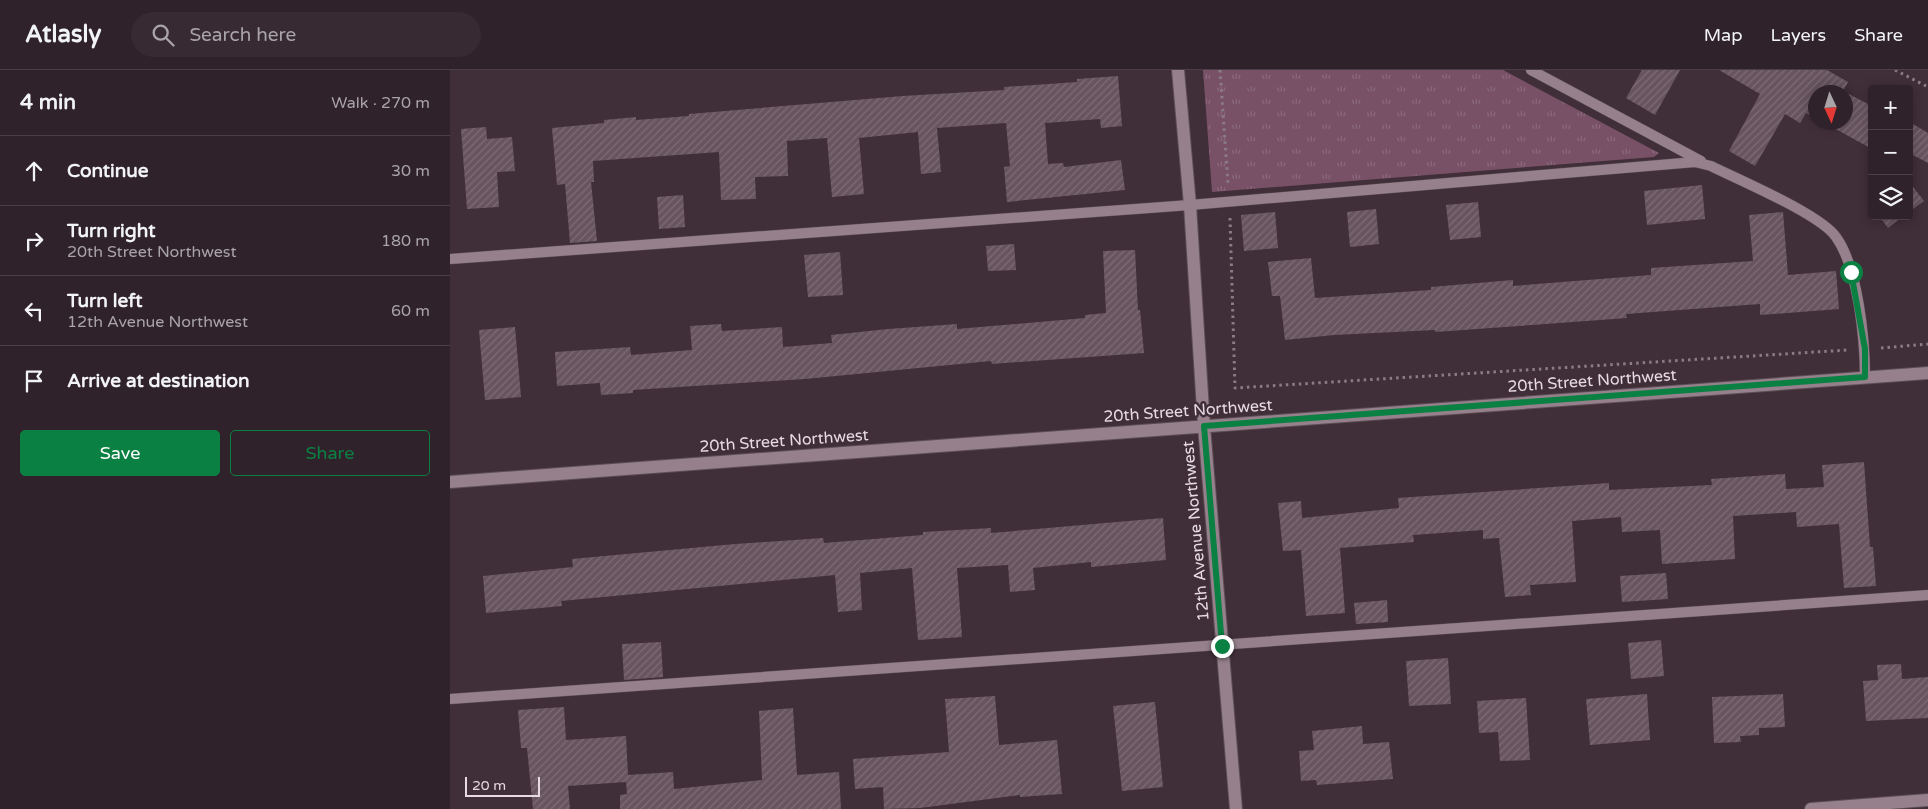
<!DOCTYPE html>
<meta charset="utf-8">
<style>
:root{--surface:#30222a;--page:#382a32;--text:#f1f3f6;--muted:#a8a4a8;--line:#4b3f47;--accent:#0b8043}
body{margin:0;font-family:"Varela Round",sans-serif;background:var(--page);color:var(--text)}
.controls{position:absolute;right:15px;top:15px;display:grid;overflow:hidden;border-radius:5px;box-shadow:0 2px 12px #0003}
.controls button{width:45px;height:45px;display:grid;place-items:center;padding:0;border:0;border-bottom:1px solid var(--line);background:var(--surface);color:var(--text);font:25px sans-serif}
.compass{position:absolute;left:1358px;top:15px;width:45px;height:45px;border-radius:50%;background:var(--surface);box-shadow:0 2px 12px #0003;rotate:176deg}
.scale{position:absolute;left:15px;bottom:12px;width:75px;box-sizing:border-box;padding-left:5px;border:2px solid #e7dbe1;border-top:0;font-size:14px;line-height:18px;white-space:nowrap;color:#e7dbe1;-webkit-text-stroke:4px #402e38;paint-order:stroke}
.stop{position:absolute;width:15px;height:15px;margin:-11px;border:4px solid #0b8043;border-radius:50%;background:#fff}
.stop.end{background:#0b8043;border-color:#fff;box-shadow:0 1px 5px #0008}
.list{margin:0;padding:0;list-style:none}
h2{display:flex;justify-content:space-between;align-items:center;height:65px;margin:0;padding:0 20px;font-size:21px}
h2 small{font-size:16px;font-weight:400;color:var(--muted)}
.list li{display:grid;grid-template-columns:32px 1fr auto;gap:15px;align-items:center;box-sizing:border-box;height:70px;padding:0 20px;border-top:1px solid var(--line)}
.list b{display:block;font-size:19px;white-space:nowrap}
.list p{margin:0;font-size:16px;white-space:nowrap;color:var(--muted)}
.list em{font-size:16px;font-style:normal;color:var(--muted)}
.actions{display:flex;gap:10px;padding:15px 20px}
.actions a{flex:1;padding:11px 0;border:1px solid var(--accent);border-radius:5px;text-align:center;font-size:18px;color:var(--accent)}
.actions .main{background:var(--accent);color:#fff}
.icon{flex:none;width:28px;height:28px;fill:none;stroke:currentColor;stroke-width:2;stroke-linecap:round;stroke-linejoin:round}
.map{position:relative;flex:none;width:1478px;height:739px;overflow:hidden}
header{display:flex;align-items:center;gap:30px;box-sizing:border-box;height:70px;padding:0 25px;background:var(--surface);border-bottom:1px solid var(--line)}
header strong{font-size:24px}
nav{display:flex;gap:28px;margin-inline-start:auto;font-size:18px}
.search{width:350px;height:45px;background:var(--page);display:flex;align-items:center;gap:12px;box-sizing:border-box;padding:0 18px;border-radius:28px;color:var(--muted);font-size:19px}
main{display:flex}
aside{flex:1;background:var(--surface)}
.map>svg:first-child{display:block}
.park{fill:url(#park-tufts)}
.building{fill:url(#building-hatch)}
.lines{fill:none;stroke-linecap:round;stroke-linejoin:round}
.service-casing{stroke:#5c4d55;stroke-width:11}
.minor-casing{stroke:#5c4d55;stroke-width:14}
.path{stroke:#8b7c84;stroke-width:3;stroke-dasharray:2.5 4;stroke-linecap:butt}
.service{stroke:#95808b;stroke-width:10}
.minor{stroke:#95808b;stroke-width:12}
.route{stroke:#0b8043;stroke-width:6}
.labels{text-anchor:middle;dominant-baseline:central;stroke-width:5;stroke-linejoin:round;paint-order:stroke}
.street-label{font-size:16px;fill:#e7dbe1;stroke:#402e38}
</style>
<header>
<strong>Atlasly</strong>
<div class="search"><svg class="icon" aria-label="search" viewBox="0 0 24 24"><circle cx="10" cy="10" r="6"/><path d="M15 15l6 6"/></svg>Search here</div>
<nav><a>Map</a><a>Layers</a><a>Share</a></nav>
</header>
<main>
<aside>
<h2>4 min<small>Walk · 270 m</small></h2>
<ul class="list">
<li><svg class="icon" aria-label="ahead" viewBox="0 0 24 24"><path d="M12 20V5M6 11l6-6 6 6"/></svg><div><b>Continue</b></div><em>30 m</em></li>
<li><svg class="icon" aria-label="right" viewBox="0 0 24 24"><path d="M7 20v-9h11M14 6l5 5-5 5"/></svg><div><b>Turn right</b><p>20th Street Northwest</p></div><em>180 m</em></li>
<li><svg class="icon" aria-label="left" viewBox="0 0 24 24"><path d="M17 20v-9H6M10 6l-5 5 5 5"/></svg><div><b>Turn left</b><p>12th Avenue Northwest</p></div><em>60 m</em></li>
<li><svg class="icon" aria-label="arrive" viewBox="0 0 24 24"><path d="M6 21V4h12l-3 4 3 4H6"/></svg><div><b>Arrive at destination</b></div></li>
</ul>
<div class="actions"><a class="main">Save</a><a>Share</a></div>
</aside>
<div class="map">
<svg width="1478" height="739" viewBox="0 0 1478 739">
<defs>
<pattern id="park-tufts" width="24" height="20" patternUnits="userSpaceOnUse" patternTransform="scale(1.25)"><rect width="24" height="20" fill="#785167"/><path d="M3 7l-1-3M5 7V3M7 7l1-3M15 17l-1-3M17 17v-4M19 17l1-3" fill="none" stroke="#8b697c"/></pattern>
<pattern id="building-hatch" width="6" height="6" patternUnits="userSpaceOnUse" patternTransform="scale(1.25)"><rect width="6" height="6" fill="#67545e"/><path d="M-1 1l2-2M0 6l6-6M5 7l2-2" fill="none" stroke="#7d6c75"/></pattern>
</defs>
<rect width="100%" height="100%" fill="#402e38"/>
<!-- park -->
<path class="park" d="M 753,0 L 1053,0 L 1209,83 L 1204,87 L 762,122 Z"/>
<!-- building -->
<path class="building" d="M 1192,0 L 1230,0 L 1205,45 L 1176,28 Z
M 1269,0 L 1377,0 L 1398,12 L 1393,21 L 1422,36 L 1422,79 L 1373,52 L 1396,52 L 1396,22 L 1366,22 L 1366,48 L 1356,43 L 1350,53 L 1335,44 L 1305,96 L 1279,81 L 1310,24 Z
M 668,6 L 672,56 L 651,58 L 650,49 L 595,53 L 598,94 L 613,93 L 614,97 L 671,90 L 675,120 L 557,132 L 554,97 L 560,96 L 556,53 L 487,58 L 491,102 L 471,104 L 468,62 L 409,68 L 414,124 L 382,127 L 377,68 L 337,71 L 338,106 L 305,107 L 306,129 L 271,130 L 269,82 L 143,91 L 144,112 L 141,112 L 147,171 L 120,173 L 115,114 L 107,115 L 102,58 L 154,53 L 154,50 L 186,47 L 186,50 L 239,46 L 239,44 L 453,26 L 554,20 L 554,17 L 627,12 L 627,9 Z
M 1463,54 L 1478,63 L 1478,93 L 1459,83 L 1459,61 Z
M 36,57 L 37,69 L 62,67 L 65,101 L 47,102 L 49,137 L 17,139 L 11,59 Z
M 1460,113 L 1474,131 L 1459,142 L 1459,114 Z
M 1252,115 L 1255,149 L 1197,155 L 1194,121 Z
M 233,125 L 235,157 L 209,159 L 207,127 Z
M 1028,132 L 1031,167 L 1000,170 L 996,135 Z
M 926,139 L 929,174 L 900,177 L 897,142 Z
M 825,142 L 828,178 L 794,181 L 791,145 Z
M 1333,142 L 1338,205 L 1386,201 L 1389,239 L 1310,245 L 1310,234 L 1176,244 L 1177,248 L 1082,255 L 985,262 L 985,260 L 884,265 L 835,270 L 830,226 L 822,226 L 818,192 L 861,188 L 865,228 L 981,220 L 981,217 L 1063,210 L 1063,216 L 1201,205 L 1201,198 L 1303,191 L 1299,145 Z
M 1429,146 L 1453,146 L 1438,158 Z
M 564,174 L 566,200 L 538,201 L 536,176 Z
M 685,180 L 688,240 L 690,240 L 694,283 L 542,294 L 541,291 L 355,309 L 183,320 L 183,323 L 151,325 L 150,313 L 107,316 L 105,282 L 180,277 L 181,285 L 242,280 L 240,256 L 271,254 L 272,261 L 332,257 L 333,277 L 382,273 L 381,265 L 438,259 L 507,254 L 507,259 L 635,248 L 635,245 L 656,243 L 653,181 Z
M 390,182 L 393,225 L 358,227 L 354,185 Z
M 65,257 L 71,327 L 35,330 L 29,260 Z
M 1414,392 L 1420,477 L 1423,477 L 1426,516 L 1394,518 L 1389,454 L 1347,457 L 1346,442 L 1283,446 L 1285,489 L 1212,494 L 1210,460 L 1172,462 L 1171,447 L 1122,451 L 1126,512 L 1080,515 L 1081,525 L 1055,527 L 1049,468 L 1033,469 L 1033,460 L 963,465 L 964,472 L 890,478 L 895,543 L 856,546 L 851,480 L 833,481 L 828,433 L 851,431 L 852,448 L 949,438 L 948,428 L 1159,413 L 1159,420 L 1262,415 L 1261,409 L 1335,404 L 1336,419 L 1374,417 L 1372,395 Z
M 713,448 L 716,490 L 641,497 L 641,492 L 583,498 L 585,520 L 560,522 L 558,495 L 507,498 L 512,567 L 468,570 L 462,498 L 410,503 L 412,540 L 388,542 L 385,505 L 111,531 L 112,536 L 36,543 L 33,506 L 123,497 L 122,489 L 285,474 L 373,468 L 374,473 L 473,465 L 473,462 L 541,458 L 541,463 Z
M 1216,503 L 1218,529 L 1172,532 L 1170,506 Z
M 937,530 L 938,552 L 906,554 L 904,533 Z
M 1211,570 L 1214,606 L 1181,609 L 1178,573 Z
M 211,572 L 213,607 L 174,610 L 172,574 Z
M 998,588 L 1001,634 L 959,636 L 956,591 Z
M 1451,594 L 1452,609 L 1478,607 L 1478,648 L 1416,651 L 1413,611 L 1428,610 L 1427,595 Z
M 1197,624 L 1200,670 L 1140,675 L 1136,629 Z
M 1333,624 L 1335,657 L 1309,658 L 1309,665 L 1290,666 L 1291,672 L 1264,673 L 1262,627 Z
M 545,626 L 549,675 L 607,670 L 612,724 L 570,727 L 570,725 L 470,738 L 434,739 L 433,717 L 405,719 L 403,689 L 499,682 L 495,629 Z
M 1076,628 L 1080,690 L 1050,691 L 1048,662 L 1029,663 L 1027,631 Z
M 705,632 L 713,717 L 672,721 L 663,636 Z
M 114,637 L 116,670 L 176,666 L 178,705 L 223,702 L 224,719 L 312,710 L 309,641 L 343,638 L 347,705 L 389,702 L 391,739 L 170,739 L 170,725 L 177,724 L 176,712 L 118,716 L 120,739 L 83,739 L 77,678 L 71,678 L 68,640 Z
M 912,656 L 913,674 L 939,672 L 943,709 L 867,715 L 866,710 L 851,711 L 849,681 L 864,680 L 862,661 Z"/>
<g class="lines">
<!-- service casing -->
<g class="service-casing">
<path id="service" d="M 1081,0 L 1251,91
M 0,189 L 740,135 L 1245,92 L 1261,96 C 1289,110 1370,144 1386,167 C 1408,197 1415,270 1415,307
M 0,629 L 1478,525"/>
</g>
<!-- minor casing -->
<g class="minor-casing">
<path id="minor" d="M 728,0 L 740,135 L 754,356 L 786,739
M 0,412 L 1478,303
M 1361,739 L 1478,730"/>
</g>
<!-- path -->
<path class="path" d="M 770,0 L 778,114
M 1445,0 L 1478,17
M 780,148 L 785,318 L 1398,280
M 1431,278 L 1478,274"/>
<!-- service -->
<use href="#service" class="service"/>
<!-- minor -->
<use href="#minor" class="minor"/>
</g>
<g class="lines">
<!-- route -->
<path class="route" d="M 772,576 L 754,356 L 1415,307 L 1415,279 L 1401,202"/>
</g>
<g class="labels">
<!-- street labels -->
<g class="street-label">
<text transform="translate(1142 311) rotate(-4)">20th Street Northwest</text>
<text transform="translate(738 341) rotate(-4)">20th Street Northwest</text>
<text transform="translate(334 371) rotate(-4)">20th Street Northwest</text>
<text transform="translate(746 461) rotate(-95)">12th Avenue Northwest</text>
</g>
</g>
</svg>
<div class="controls">
<button>+</button>
<button>−</button>
<button><svg class="icon" aria-label="layers" viewBox="0 0 24 24"><path d="M12 4l9 5-9 5-9-5zM3 14l9 5 9-5"/></svg></button>
</div>
<svg class="compass" viewBox="-18 -18 36 36"><path d="M0-13l5 13h-10z" fill="#e53935"/><path d="M0 13l5-13h-10z" fill="#a8a4a8"/></svg>
<div class="scale">20 m</div>
<div class="stop" style="left:1401px;top:202px"></div>
<div class="stop end" style="left:772px;top:576px"></div>
</div>
</main>
